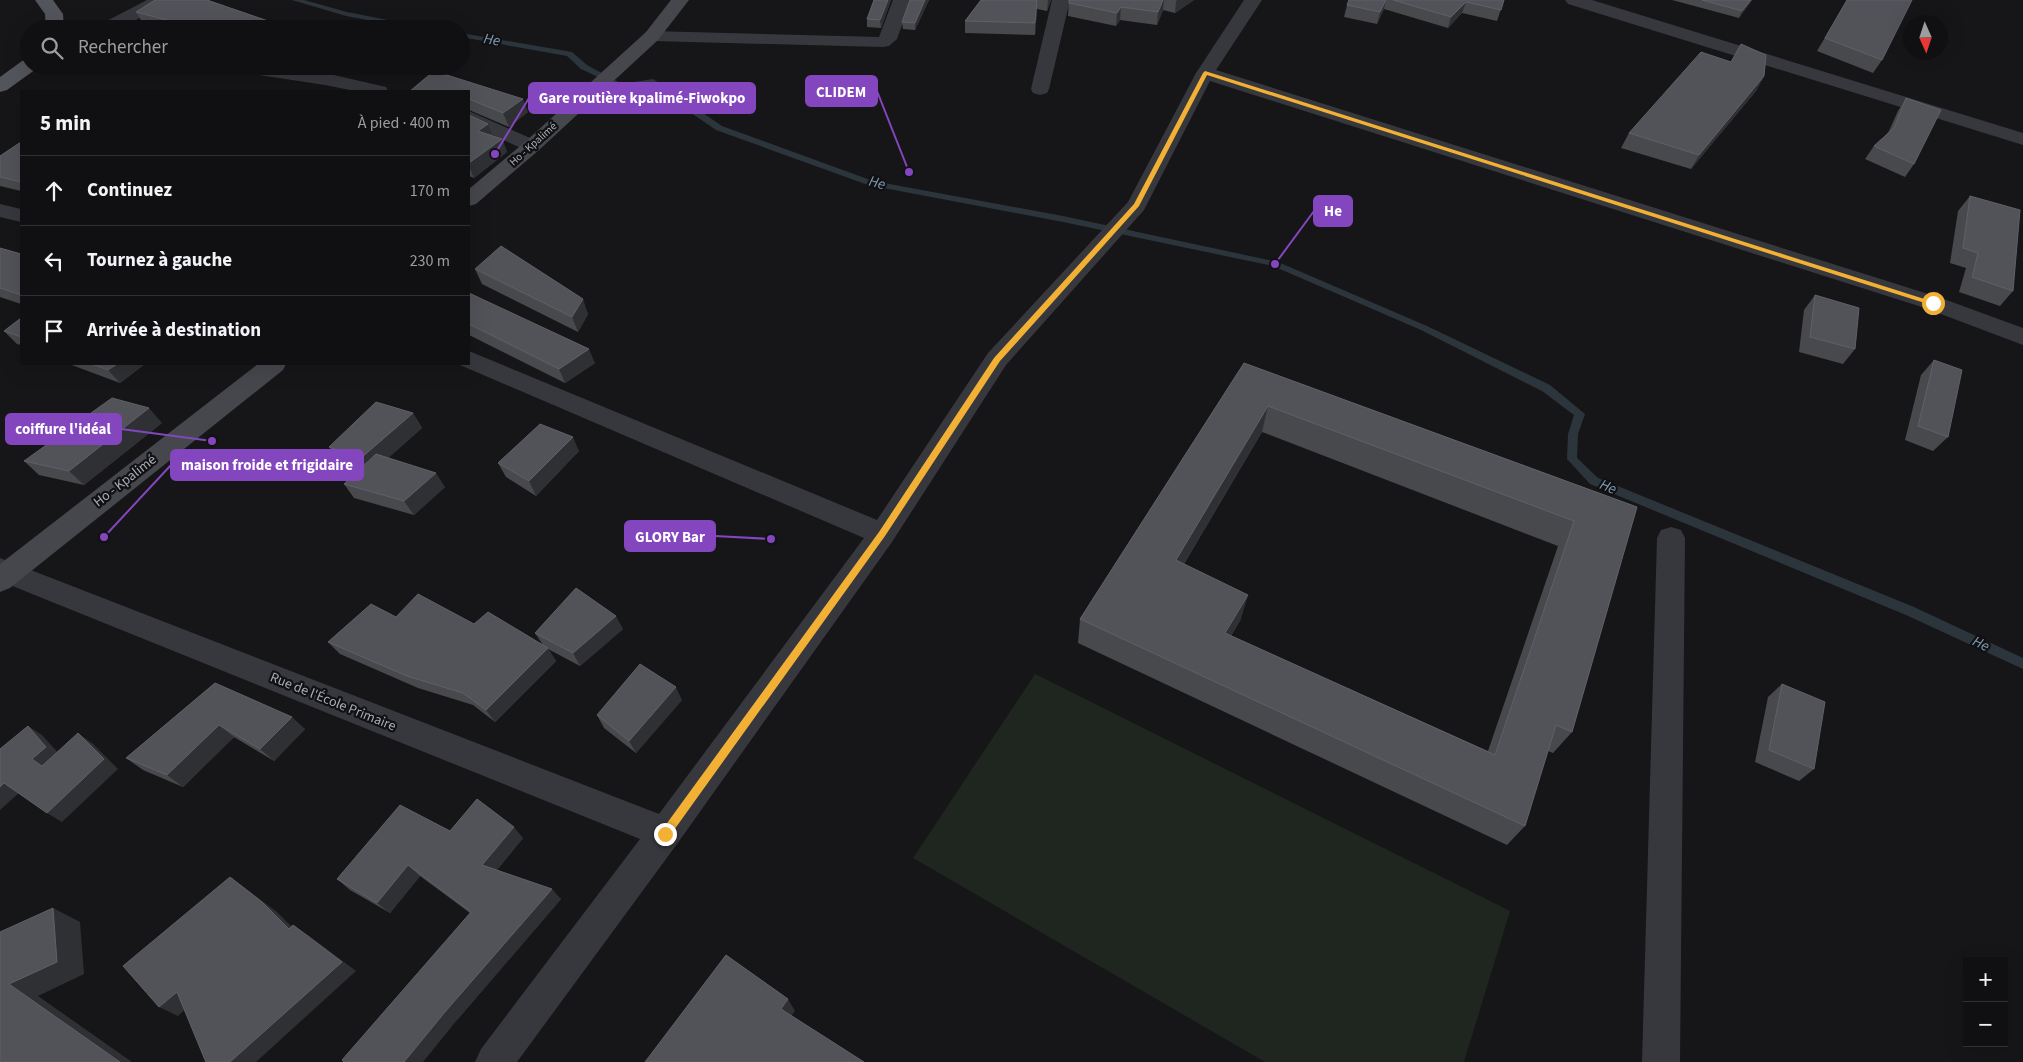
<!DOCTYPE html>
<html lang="fr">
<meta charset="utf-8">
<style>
:root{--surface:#101012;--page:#1e1e20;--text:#f1f3f6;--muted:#9c9d9f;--line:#303032}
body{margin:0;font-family:"Source Sans 3",sans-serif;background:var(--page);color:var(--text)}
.controls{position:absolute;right:15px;bottom:15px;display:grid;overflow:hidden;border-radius:0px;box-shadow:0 5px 20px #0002}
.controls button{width:45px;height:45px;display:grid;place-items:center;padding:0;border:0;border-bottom:1px solid var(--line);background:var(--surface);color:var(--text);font:25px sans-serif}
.compass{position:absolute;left:1903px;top:15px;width:45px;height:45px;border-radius:50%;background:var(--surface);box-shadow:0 5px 20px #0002;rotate:177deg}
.stop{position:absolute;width:15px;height:15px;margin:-11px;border:4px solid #f2b134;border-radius:50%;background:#fff}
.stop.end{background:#f2b134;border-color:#fff;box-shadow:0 1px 5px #0008}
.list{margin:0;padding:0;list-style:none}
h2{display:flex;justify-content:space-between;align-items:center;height:65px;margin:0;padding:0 20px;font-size:21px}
h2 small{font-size:16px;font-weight:400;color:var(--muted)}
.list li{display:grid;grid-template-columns:32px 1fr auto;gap:15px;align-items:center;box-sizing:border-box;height:70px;padding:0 20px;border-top:1px solid var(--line)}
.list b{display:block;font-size:19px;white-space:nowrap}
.list em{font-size:16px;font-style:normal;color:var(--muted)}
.icon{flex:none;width:28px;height:28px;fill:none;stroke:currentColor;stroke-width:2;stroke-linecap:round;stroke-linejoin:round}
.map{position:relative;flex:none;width:2023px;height:1062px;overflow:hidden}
.search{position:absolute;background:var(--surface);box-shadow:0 5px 20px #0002;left:20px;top:20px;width:450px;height:55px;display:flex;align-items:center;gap:12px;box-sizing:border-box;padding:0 18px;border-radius:28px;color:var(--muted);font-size:19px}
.panel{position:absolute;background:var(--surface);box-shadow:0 5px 20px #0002;left:20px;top:90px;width:450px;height:275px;border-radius:0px}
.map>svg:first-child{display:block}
.green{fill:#1e261f}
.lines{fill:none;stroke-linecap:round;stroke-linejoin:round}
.stream{fill:#2c353c;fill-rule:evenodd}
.minor{fill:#37383d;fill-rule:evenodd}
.secondary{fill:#45474d;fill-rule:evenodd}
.primary{fill:#53555c;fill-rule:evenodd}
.wall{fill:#47494d;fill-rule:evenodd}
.shaded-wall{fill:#2f3033}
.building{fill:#525359;stroke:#5f6168;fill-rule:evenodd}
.route{fill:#f2b134}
.labels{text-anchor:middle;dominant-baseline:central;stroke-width:4.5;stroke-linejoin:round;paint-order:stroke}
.far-street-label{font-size:11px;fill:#a8adb8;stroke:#111113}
.street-label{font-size:14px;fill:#a8adb8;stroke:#111113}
.water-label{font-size:15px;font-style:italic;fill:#7f9bb3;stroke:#111113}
.leader{fill:none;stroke:#8446be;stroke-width:2}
.callout-dot{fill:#8446be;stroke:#111113;stroke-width:2}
.callout{fill:#8446be;stroke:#8446be;stroke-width:2}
.callout-label{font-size:15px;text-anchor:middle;font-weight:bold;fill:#fff}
</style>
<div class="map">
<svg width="2023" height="1062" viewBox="0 0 2023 1062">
<rect width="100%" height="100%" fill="#161618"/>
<!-- green -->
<path class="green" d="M 1035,674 L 1510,911 L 1464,1062 L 1265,1062 L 913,858 Z"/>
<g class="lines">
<!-- stream -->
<path class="stream" d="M 292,0 L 304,0 L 347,12 L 433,29 L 416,29 L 346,16 Z
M 461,33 L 572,52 L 587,65 L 622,84 L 653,79 L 722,126 L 873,181 L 1063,216 L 1278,262 L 1427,326 L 1550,385 L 1585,414 L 1578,434 L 1577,458 L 1598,478 L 1914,607 L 2023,658 L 2023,669 L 1906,615 L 1590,484 L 1567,459 L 1568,434 L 1574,415 L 1542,391 L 1421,330 L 1273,266 L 1063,222 L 868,185 L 716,130 L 649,84 L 621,88 L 581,69 L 567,56 L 461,37 Z"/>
<!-- minor -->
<path class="minor" d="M 147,0 L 169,0 L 166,4 L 119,29 L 96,29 L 99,25 Z
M 893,0 L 911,0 L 897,39 L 889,46 L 883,47 L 652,41 L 646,40 L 643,36 L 646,32 L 652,31 L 879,37 Z
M 1052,0 L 1070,0 L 1049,89 L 1047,93 L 1040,95 L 1033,93 L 1031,89 Z
M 1244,0 L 1262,0 L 1216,70 L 1941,298 L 2023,328 L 2023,345 L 1925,308 L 1210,81 L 1144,210 L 1006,365 L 892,542 L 677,844 L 517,1062 L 475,1062 L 481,1049 L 640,839 L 0,581 L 0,558 L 659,814 L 864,538 L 460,365 L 469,364 L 469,351 L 877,520 L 988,353 L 1128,202 L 1196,73 Z
M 1565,0 L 1592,0 L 2023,133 L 2023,145 L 1568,4 Z
M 231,66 L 278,66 L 325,73 L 386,87 L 388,91 L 355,91 L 325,85 L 240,72 L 233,70 Z
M 469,111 L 539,142 L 542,146 L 539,150 L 532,152 L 525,150 L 469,124 Z
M 0,204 L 21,209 L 21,222 L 0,217 Z
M 1671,527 L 1681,530 L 1685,538 L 1680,1062 L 1642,1062 L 1657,538 L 1661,530 Z"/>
<!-- secondary -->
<path class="secondary" d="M 671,0 L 689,0 L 658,40 L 539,150 L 476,204 L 469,206 L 469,189 L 525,142 L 646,32 Z
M 258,364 L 286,364 L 283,370 L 10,588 L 0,592 L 0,564 Z"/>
<!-- primary -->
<path class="primary" d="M 35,0 L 53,0 L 63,14 L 64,29 L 46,29 L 45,14 Z
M 29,60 L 29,66 L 37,66 L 36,69 L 7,90 L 0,92 L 0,77 L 22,61 Z"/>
</g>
<!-- wall -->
<path class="wall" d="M 874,0 L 891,0 L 881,28 L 867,27 L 867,19 Z
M 910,0 L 929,0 L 915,30 L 903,29 L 902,22 Z
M 981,0 L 1051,0 L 1047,11 L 1037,9 L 1035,35 L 965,33 L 965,21 Z
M 1069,0 L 1194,0 L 1175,13 L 1163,10 L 1157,25 L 1120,20 L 1116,26 L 1068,16 Z
M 1349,0 L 1504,0 L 1497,21 L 1462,13 L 1448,28 L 1384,9 L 1377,24 L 1344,17 L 1347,5 Z
M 1672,0 L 1752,0 L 1739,18 Z
M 1847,0 L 1882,60 L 1873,73 L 1817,51 Z
M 136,12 L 271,22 L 275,29 L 169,29 L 142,22 Z
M 434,71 L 528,112 L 509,127 L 469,110 L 469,91 Z
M 1764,76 L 1756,91 L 1691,169 L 1621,148 L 1629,133 Z
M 1906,98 L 1914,164 L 1905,177 L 1865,159 L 1874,146 L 1888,133 L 1898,111 Z
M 469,115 L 488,124 L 493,136 L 502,139 L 507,152 L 474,178 L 469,176 Z
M 21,142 L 21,191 L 0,186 L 0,156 Z
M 1970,196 L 2013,291 L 2000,306 L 1959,292 L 1966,268 L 1950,263 L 1958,211 Z
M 0,248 L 21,254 L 21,304 L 0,297 Z
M 475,269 L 588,314 L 578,332 L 482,284 Z
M 469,293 L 595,363 L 565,383 L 469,335 Z
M 1815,295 L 1855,349 L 1843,364 L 1799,352 L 1804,310 Z
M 21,318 L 21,345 L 17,344 L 4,331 Z
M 1934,360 L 1948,437 L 1933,451 L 1905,440 L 1921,375 Z
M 1244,363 L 1637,507 L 1572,732 L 1553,753 L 1548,751 L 1525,826 L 1507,845 L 1078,643 L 1080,619 ZM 1262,432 L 1558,546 L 1488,751 L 1231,636 L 1241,619 L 1184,564 Z
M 69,364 L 145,364 L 120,383 Z
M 413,413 L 422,428 L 388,458 L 445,487 L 414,515 L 354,498 L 344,484 L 360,469 L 340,462 L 329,447 Z
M 162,423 L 84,485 L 39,475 L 24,461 Z
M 579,451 L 536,496 L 506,477 L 498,463 Z
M 396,617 L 474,624 L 543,645 L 535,633 L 623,629 L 580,666 L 548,649 L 556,661 L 495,722 L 473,705 L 418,688 L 340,654 L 328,642 Z
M 215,683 L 305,729 L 274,761 L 234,737 L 183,787 L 143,770 L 126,758 Z
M 1782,684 L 1814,769 L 1799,781 L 1755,762 L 1768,697 Z
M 682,700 L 636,753 L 604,728 L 597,715 Z
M 450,831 L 523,838 L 497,870 L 561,899 L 457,1020 L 470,913 L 420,876 L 390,913 L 350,890 L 337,879 Z"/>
<!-- shaded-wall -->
<path class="shaded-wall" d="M 888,0 L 891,0 L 881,28 L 880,20 Z
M 925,0 L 929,0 L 915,30 L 915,23 Z
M 1037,0 L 1037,9 L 1035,35 L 1035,23 Z
M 1048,0 L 1051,0 L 1047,11 Z
M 1163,0 L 1164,0 L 1163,10 L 1157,25 L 1158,12 Z
M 1177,0 L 1194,0 L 1175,13 L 1176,1 Z
M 1386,0 L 1384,9 L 1377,24 L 1380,12 Z
M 1751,0 L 1752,0 L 1739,18 L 1742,11 Z
M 1466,2 L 1462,13 L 1448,28 L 1451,17 Z
M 1121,7 L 1120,20 L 1116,26 L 1117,13 Z
M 271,22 L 275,29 L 269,29 Z
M 1764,76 L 1756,91 L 1691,169 L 1699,155 Z
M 523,99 L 528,112 L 509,127 L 503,113 Z
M 488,124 L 494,138 L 478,131 Z
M 502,139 L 507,152 L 474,178 L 469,166 L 469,163 Z
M 583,299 L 588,314 L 578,332 L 572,317 Z
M 589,349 L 595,363 L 565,383 L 559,369 Z
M 117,364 L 145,364 L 120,383 L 108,370 Z
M 1268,406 L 1262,432 L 1171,585 L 1176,560 Z
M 149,408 L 162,423 L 84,485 L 69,471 Z
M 413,413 L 422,428 L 371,473 L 361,458 Z
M 573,437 L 579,451 L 536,496 L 529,481 Z
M 436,473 L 445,487 L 414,515 L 404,501 Z
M 1248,595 L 1241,619 L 1218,657 L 1225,633 Z
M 616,616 L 623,629 L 580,666 L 573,653 Z
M 548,648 L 556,661 L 495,722 L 486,710 Z
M 676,687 L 682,700 L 636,753 L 629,741 Z
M 292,717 L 305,729 L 274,761 L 260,749 Z
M 219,725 L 234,737 L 183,787 L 167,775 Z
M 28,726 L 42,735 L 61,756 L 47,769 L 32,759 Z
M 78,733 L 92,743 L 118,769 L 62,822 L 47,813 Z
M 4,783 L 20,792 L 0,810 L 0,787 Z
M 514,827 L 523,838 L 493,875 L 482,865 Z
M 408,865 L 420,876 L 390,913 L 377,903 Z
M 230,877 L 245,888 L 277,912 L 304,939 L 289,929 Z
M 552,889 L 561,899 L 457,1020 L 423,1062 L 404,1062 L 445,1012 Z
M 53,908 L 80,922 L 84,974 L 38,996 L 132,1062 L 120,1062 L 9,984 Z
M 293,925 L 308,935 L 356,971 L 256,1062 L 230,1062 Z
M 177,992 L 194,1001 L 178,1016 L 159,1007 Z
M 788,999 L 795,1011 L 788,1021 L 781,1009 Z"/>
<!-- building -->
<path class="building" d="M 155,0 L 207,0 L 271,22 L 269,29 L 202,29 L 136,12 Z
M 874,0 L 888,0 L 880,20 L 867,19 Z
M 910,0 L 925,0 L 915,23 L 902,22 Z
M 981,0 L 1037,0 L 1035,23 L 965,21 Z
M 1069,0 L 1163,0 L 1158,12 L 1121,7 L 1117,13 L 1069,3 Z
M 1349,0 L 1386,0 L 1380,12 L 1347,5 Z
M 1393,0 L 1504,0 L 1501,10 L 1466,2 L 1451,17 Z
M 1702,0 L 1751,0 L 1742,11 Z
M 1847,0 L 1912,0 L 1882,60 L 1825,38 Z
M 1741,44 L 1766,55 L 1764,76 L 1699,155 L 1629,133 L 1701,52 L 1731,62 Z
M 434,71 L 523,99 L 503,113 L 469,99 L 469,91 L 410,91 Z
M 1906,98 L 1941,110 L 1914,164 L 1874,146 L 1894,128 Z
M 469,115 L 488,124 L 478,131 L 502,139 L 469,163 Z
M 21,142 L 21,182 L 0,177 L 0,156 Z
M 1970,196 L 2020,210 L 2013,291 L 1972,277 L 1978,253 L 1963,248 Z
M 501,246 L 583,299 L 572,317 L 475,269 Z
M 0,248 L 21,254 L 21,295 L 0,288 Z
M 469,293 L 589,349 L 559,369 L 469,324 Z
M 1815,295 L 1859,308 L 1855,349 L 1810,337 Z
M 21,318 L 21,337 L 4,331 Z
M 1934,360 L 1962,370 L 1948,437 L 1918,426 Z
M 1244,363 L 1637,507 L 1572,732 L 1556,725 L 1525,826 L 1080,619 ZM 1268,406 L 1574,521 L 1495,755 L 1225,633 L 1248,595 L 1176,560 Z
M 92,364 L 117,364 L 108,370 Z
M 112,398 L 149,408 L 69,471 L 24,461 Z
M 376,402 L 413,413 L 361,458 L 329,447 Z
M 540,424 L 573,437 L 529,481 L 498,463 Z
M 376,454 L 436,473 L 404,501 L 344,484 Z
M 576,588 L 616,616 L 573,653 L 535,633 Z
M 418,594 L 474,624 L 488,612 L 548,648 L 486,710 L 463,693 L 407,676 L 328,642 L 371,604 L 396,617 Z
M 640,664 L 676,687 L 629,741 L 597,715 Z
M 215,683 L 292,717 L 260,749 L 219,725 L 167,775 L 126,758 Z
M 1782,684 L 1825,702 L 1814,769 L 1769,750 Z
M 28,726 L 46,747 L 32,759 L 42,766 L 78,733 L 104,759 L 47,813 L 4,783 L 0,787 L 0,749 Z
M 477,799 L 514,827 L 482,865 L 552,889 L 445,1012 L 404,1062 L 344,1062 L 342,1060 L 471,912 L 408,865 L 377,903 L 337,879 L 400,805 L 450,831 Z
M 230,877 L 262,902 L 289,929 L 293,925 L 342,962 L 230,1062 L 206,1062 L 205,1060 L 177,992 L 159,1007 L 123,966 Z
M 53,908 L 57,962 L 9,984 L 120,1062 L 0,1062 L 0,932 Z
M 726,955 L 788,999 L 781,1009 L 864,1062 L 645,1062 Z"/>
<!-- route -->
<path class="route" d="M 1205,71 L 1937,303 L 1931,305 L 1207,75 L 1139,206 L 1000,361 L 885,536 L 669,837 L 662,837 L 662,830 L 879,532 L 994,358 L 1134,204 L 1203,73 Z"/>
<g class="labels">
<!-- far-street labels -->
<g class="far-street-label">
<text transform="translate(533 144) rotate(-42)">Ho - Kpalimé</text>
</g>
<!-- street labels -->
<g class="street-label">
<text transform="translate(125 481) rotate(-38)">Ho - Kpalimé</text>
<text transform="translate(333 702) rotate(22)">Rue de l'École Primaire</text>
</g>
<!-- water labels -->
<g class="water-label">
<text transform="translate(492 40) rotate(10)">He</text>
<text transform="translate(877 183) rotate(14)">He</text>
<text transform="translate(1608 487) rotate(23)">He</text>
<text transform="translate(1981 644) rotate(25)">He</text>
</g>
</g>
<!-- callouts -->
<path class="leader" d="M909 172L877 91M495 154L529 98M1275 264L1314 211M212 441L121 429M104 537L171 465M771 539L715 536"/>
<g class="callout-dot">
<circle cx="909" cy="172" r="5"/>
<circle cx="495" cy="154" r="5"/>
<circle cx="1275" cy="264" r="5"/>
<circle cx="212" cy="441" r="5"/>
<circle cx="104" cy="537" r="5"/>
<circle cx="771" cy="539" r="5"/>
</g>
<g class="callout">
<rect x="806" y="76" width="71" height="30" rx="5"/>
<rect x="529" y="83" width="226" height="30" rx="5"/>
<rect x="1314" y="196" width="38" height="30" rx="5"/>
<rect x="6" y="414" width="115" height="30" rx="5"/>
<rect x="171" y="450" width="192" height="30" rx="5"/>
<rect x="625" y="521" width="90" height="30" rx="5"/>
</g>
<g class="callout-label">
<text x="841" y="97">CLIDEM</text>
<text x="642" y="103">Gare routière kpalimé-Fiwokpo</text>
<text x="1333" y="216">He</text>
<text x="63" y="434">coiffure l'idéal</text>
<text x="267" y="470">maison froide et frigidaire</text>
<text x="670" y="542">GLORY Bar</text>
</g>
</svg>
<div class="controls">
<button>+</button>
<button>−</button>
</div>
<svg class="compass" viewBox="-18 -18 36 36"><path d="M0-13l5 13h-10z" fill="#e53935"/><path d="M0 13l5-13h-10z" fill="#9c9d9f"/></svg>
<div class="stop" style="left:1933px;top:303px"></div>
<div class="stop end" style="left:665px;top:834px"></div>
<div class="search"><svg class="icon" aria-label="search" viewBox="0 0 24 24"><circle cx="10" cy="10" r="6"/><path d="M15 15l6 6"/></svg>Rechercher</div>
<section class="panel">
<h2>5 min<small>À pied · 400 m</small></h2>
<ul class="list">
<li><svg class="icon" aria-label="ahead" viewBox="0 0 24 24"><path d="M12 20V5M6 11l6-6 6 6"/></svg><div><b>Continuez</b></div><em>170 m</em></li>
<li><svg class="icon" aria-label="left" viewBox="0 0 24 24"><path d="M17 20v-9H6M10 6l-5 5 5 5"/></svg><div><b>Tournez à gauche</b></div><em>230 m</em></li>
<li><svg class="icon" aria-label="arrive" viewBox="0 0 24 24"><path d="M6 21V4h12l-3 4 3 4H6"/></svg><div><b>Arrivée à destination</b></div></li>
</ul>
</section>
</div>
